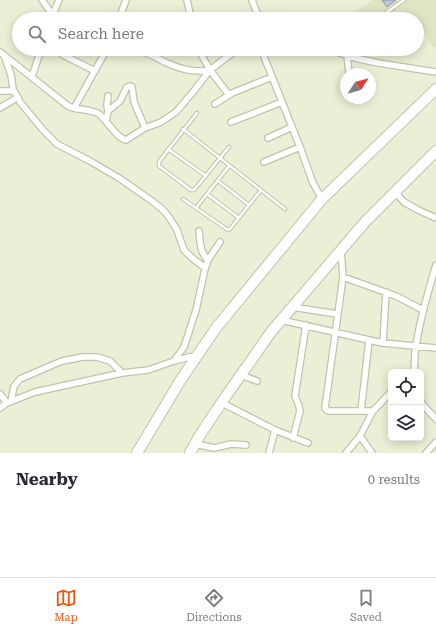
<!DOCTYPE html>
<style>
:root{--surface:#fff;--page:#f2f2f3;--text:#2b2b33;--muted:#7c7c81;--line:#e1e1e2;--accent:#ea580c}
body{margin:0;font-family:"Roboto Serif",serif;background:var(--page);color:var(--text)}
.controls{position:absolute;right:12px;bottom:12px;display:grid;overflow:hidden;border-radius:6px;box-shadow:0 2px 10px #0003}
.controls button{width:36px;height:36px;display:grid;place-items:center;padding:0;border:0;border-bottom:1px solid var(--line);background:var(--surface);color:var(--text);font:20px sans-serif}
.compass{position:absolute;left:340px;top:68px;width:36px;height:36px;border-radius:50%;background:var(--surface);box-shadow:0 2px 10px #0003;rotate:54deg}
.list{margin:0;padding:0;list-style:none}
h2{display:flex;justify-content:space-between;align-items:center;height:52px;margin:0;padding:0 16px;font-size:17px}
h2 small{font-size:13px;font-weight:400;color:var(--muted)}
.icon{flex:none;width:22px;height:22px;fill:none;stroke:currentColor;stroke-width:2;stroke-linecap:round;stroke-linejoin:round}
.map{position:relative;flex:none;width:436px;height:453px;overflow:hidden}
.search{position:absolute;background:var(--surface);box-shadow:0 2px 10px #0003;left:12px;right:12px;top:12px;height:44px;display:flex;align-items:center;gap:10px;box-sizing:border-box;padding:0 14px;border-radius:22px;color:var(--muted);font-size:15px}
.sheet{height:124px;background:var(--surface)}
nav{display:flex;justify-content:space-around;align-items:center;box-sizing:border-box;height:56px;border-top:1px solid var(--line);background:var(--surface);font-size:11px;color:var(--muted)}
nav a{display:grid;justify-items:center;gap:2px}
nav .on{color:var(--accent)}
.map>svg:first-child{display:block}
.built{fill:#dfe4c3}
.building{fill:#bdc5de;stroke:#8e96ac}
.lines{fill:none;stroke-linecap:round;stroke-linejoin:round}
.lane-casing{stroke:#c0c4ab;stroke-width:4.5}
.street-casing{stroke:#c0c4ab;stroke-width:8}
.highway-casing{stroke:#c0c4ab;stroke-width:12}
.lane{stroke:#fff;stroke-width:2.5}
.street{stroke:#fff;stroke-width:5.5}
.highway{stroke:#fff;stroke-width:10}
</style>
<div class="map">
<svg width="436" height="453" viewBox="0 0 436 453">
<rect width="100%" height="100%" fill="#ebefd5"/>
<!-- built -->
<path class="built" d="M 373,0 L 436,0 L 436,47 L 433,48 L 426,34 L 417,24 L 417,19 L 338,19 L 342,18 L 363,7 Z
M 326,49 L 371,49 L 359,57 Z"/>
<!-- building -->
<path class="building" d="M 382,0 L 396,0 L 387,7 Z"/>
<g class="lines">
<!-- lane casing -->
<g class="lane-casing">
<path id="lane" d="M 383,15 L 404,0
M 197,113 L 161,159 L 159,162 L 159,166 L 191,190 L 194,190 L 229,147
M 183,129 L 285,209
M 168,149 L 206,176
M 218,181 L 249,205
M 207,194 L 239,218
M 183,199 L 228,230 L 230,229 L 261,190
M 196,208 L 229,166"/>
</g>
<!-- street casing -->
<g class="street-casing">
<path id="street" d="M 42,0 L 52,14
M 252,0 L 259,19
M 51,19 L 59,0
M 119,19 L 126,0
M 148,19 L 150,18
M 183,19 L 188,16 L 190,14 L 187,0
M 118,49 C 127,50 137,50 146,53 C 153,55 160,60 167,63 C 180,69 195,73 210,70
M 198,49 L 210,70 L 229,95
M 261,49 L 300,147 L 313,183 L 322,199
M 328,49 L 355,58 L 378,63 L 436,72
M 0,52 L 68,106 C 77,111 89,108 99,114 C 108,121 116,138 126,140 L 145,128 L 161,122 L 176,112 L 193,92 L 210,70 L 231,54 L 240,49
M 4,55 L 11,75 L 13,89 L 20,102 L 43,130 L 57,144 L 90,161 L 119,178 L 152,201 L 163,210 L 169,217 L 177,230 L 184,250 L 191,257 L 205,268
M 63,55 L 95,71
M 347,55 L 349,74
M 32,77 L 41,49
M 0,91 L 14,91
M 215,104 L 232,93 L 272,77
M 0,108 L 18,97
M 74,108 L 107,49
M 108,111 L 107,105 L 108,96
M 106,121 L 108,111 L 120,101 L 127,87 L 130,86 L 132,87 L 134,102 L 145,128
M 231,122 L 282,102
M 268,138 L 292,127
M 264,162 L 300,147
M 395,192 L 404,202 L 418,210 L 436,218
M 199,231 C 200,241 200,253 208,260
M 341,251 L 343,277 L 325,408 L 328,411 L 373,411
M 343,277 L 396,296 L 423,310
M 292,307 L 337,314
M 281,320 L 369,340 L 383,343 L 436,348
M 383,343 L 386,292
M 174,361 L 184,347 L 196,310 L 205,269 L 208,260 L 220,242
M 415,372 L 414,371 C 415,362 414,354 416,346 C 420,318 428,292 436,265
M 241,375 L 257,381
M 0,394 L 7,403
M 11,401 L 14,386 L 20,379 L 62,361 L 83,357 L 97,357 L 110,361 L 122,373
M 421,401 L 422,404 L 436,419
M 222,403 L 275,430 L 308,443
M 0,408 L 7,403 L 35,392 L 122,373 L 148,370 L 174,361 L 197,355
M 361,411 L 369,340
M 360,436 L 372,453
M 293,438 L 300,411 L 299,406 L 295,396 L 306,325
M 195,444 L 214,448 L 231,444 L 246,445
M 269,453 L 275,430
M 346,453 L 360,436 L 373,411 L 391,392
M 426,453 L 436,442"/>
</g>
<!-- highway casing -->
<g class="highway-casing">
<path id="highway" d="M 137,453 L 180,381 L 216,328 L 322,199 L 436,89
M 190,453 L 200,435 L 224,399 L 271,332 L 365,222 L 436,151"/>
</g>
<!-- lane -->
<use href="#lane" class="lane"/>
<!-- street -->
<use href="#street" class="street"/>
<!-- highway -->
<use href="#highway" class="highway"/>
</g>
</svg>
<div class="controls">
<button><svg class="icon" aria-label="locate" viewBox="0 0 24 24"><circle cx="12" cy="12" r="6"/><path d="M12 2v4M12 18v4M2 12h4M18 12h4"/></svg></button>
<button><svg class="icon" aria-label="layers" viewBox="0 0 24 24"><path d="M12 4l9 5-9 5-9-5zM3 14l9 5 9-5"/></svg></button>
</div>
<svg class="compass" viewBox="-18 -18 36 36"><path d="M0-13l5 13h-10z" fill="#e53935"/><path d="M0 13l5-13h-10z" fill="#7c7c81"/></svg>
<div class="search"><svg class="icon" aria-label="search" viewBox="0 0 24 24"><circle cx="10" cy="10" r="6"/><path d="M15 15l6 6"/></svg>Search here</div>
</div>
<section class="sheet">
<h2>Nearby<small>0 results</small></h2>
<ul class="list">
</ul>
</section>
<nav>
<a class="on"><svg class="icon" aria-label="map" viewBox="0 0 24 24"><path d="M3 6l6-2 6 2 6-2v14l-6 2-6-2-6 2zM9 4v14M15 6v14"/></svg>Map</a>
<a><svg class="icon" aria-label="directions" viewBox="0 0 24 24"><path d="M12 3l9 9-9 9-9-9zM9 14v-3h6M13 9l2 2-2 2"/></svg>Directions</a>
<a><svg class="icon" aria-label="saved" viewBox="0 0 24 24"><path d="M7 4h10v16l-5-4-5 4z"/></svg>Saved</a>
</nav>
